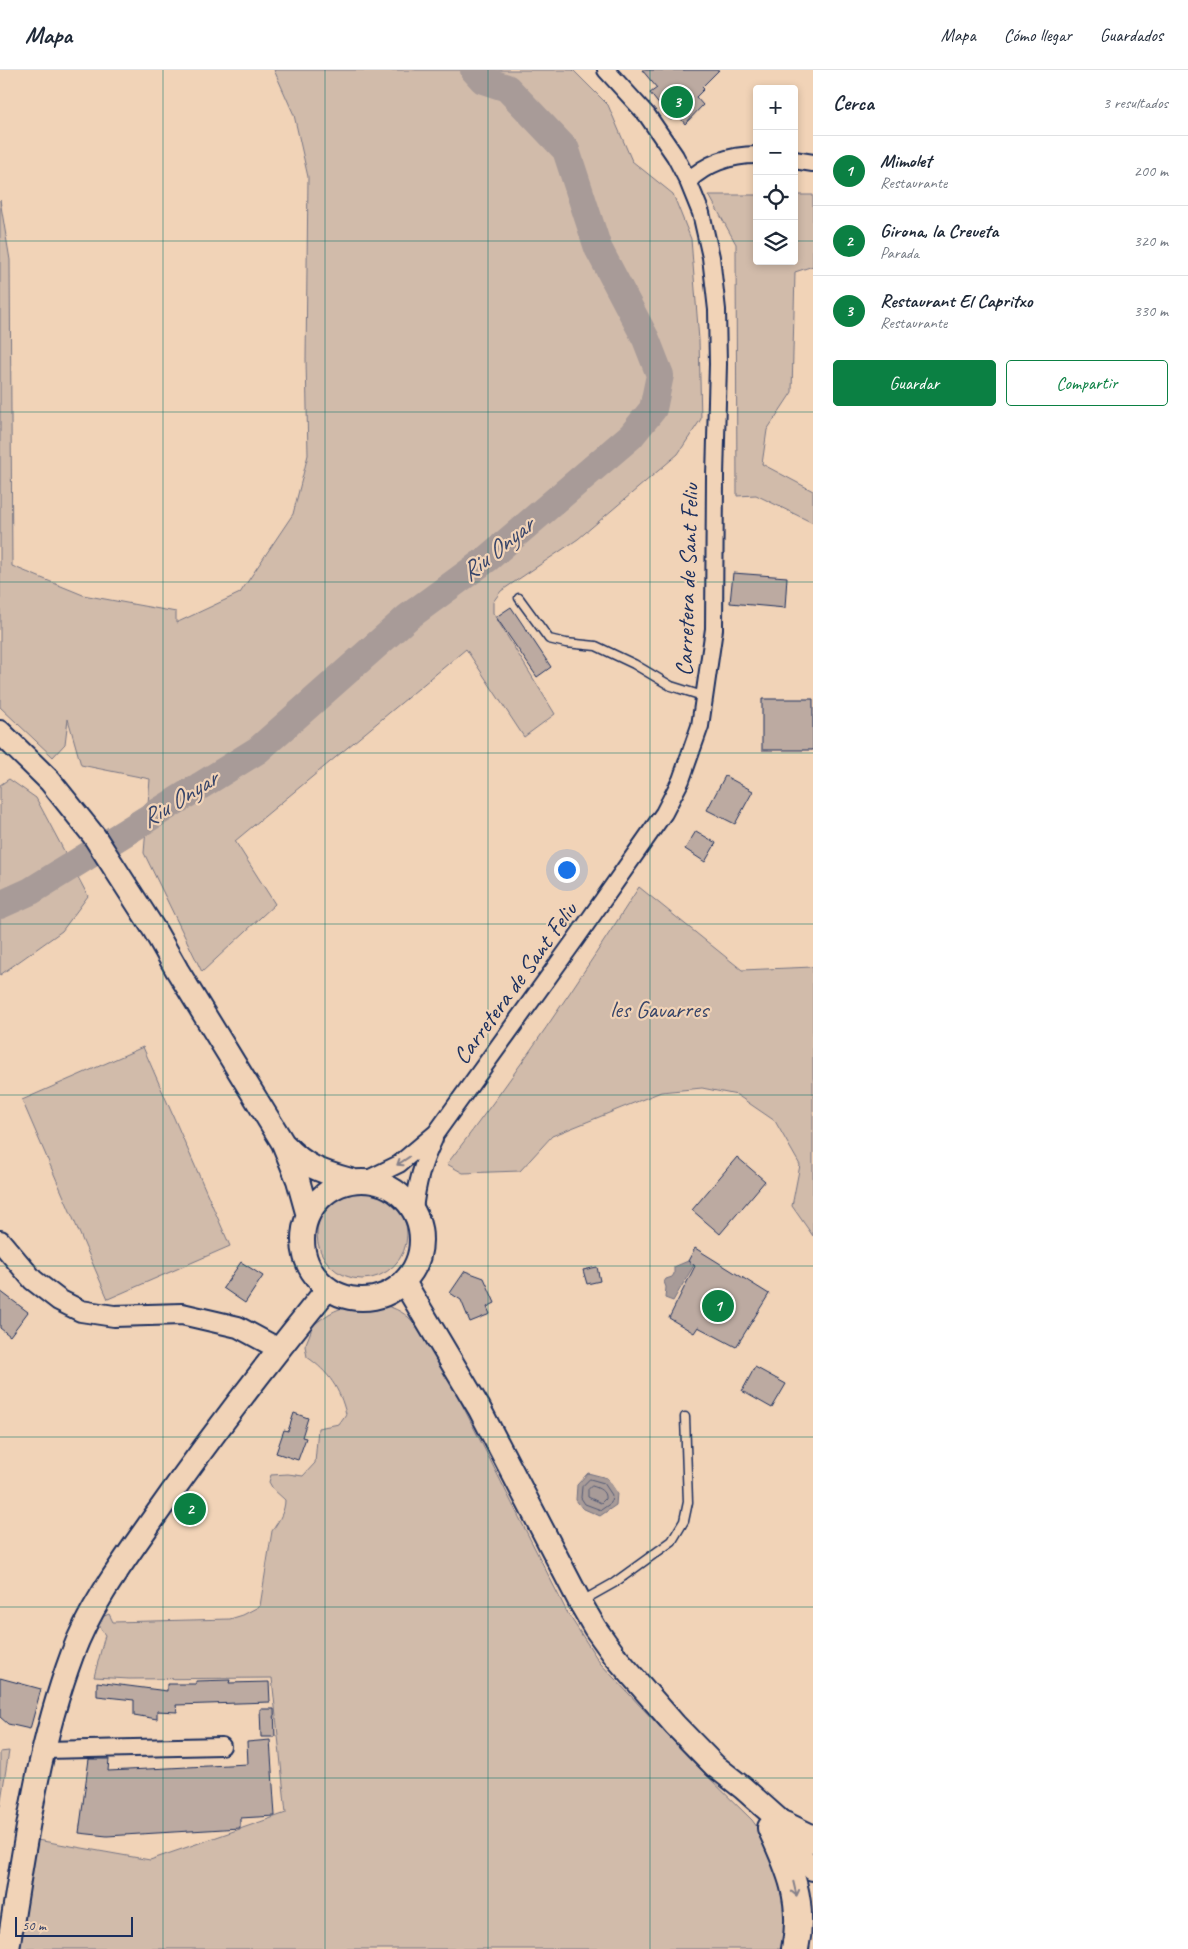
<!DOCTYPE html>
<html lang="es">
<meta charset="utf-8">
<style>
:root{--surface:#fff;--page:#f2f2f3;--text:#1f2937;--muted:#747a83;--line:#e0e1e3;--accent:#0b8043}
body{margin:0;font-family:Caveat,sans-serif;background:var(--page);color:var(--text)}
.controls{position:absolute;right:15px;top:15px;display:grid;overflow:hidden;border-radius:5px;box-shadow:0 2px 8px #0003}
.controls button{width:45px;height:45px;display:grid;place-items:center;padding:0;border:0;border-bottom:1px solid var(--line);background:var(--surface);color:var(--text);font:25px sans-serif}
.scale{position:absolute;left:15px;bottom:12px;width:118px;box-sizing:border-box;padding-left:5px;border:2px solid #1b2f5e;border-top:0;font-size:14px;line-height:18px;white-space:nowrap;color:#1b2f5e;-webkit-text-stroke:4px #f1d3b7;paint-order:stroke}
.you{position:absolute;left:566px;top:799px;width:18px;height:18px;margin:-12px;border:4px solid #fff;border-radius:50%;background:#1a73e8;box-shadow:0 0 0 8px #1a73e833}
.badge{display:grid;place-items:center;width:32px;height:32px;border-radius:50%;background:var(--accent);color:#fff;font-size:16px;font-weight:700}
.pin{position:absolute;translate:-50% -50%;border:2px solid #fff;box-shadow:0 1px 5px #0006}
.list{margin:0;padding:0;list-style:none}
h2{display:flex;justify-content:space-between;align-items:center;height:65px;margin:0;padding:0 20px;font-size:21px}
h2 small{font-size:16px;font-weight:400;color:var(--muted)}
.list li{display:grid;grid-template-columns:32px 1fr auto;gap:15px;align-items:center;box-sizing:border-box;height:70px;padding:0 20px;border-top:1px solid var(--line)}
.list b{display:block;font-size:19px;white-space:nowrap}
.list p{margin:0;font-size:16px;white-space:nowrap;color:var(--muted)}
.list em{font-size:16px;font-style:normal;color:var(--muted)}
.actions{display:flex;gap:10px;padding:15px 20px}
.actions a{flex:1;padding:11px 0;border:1px solid var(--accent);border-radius:5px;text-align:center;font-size:18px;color:var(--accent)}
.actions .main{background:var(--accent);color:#fff}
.icon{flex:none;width:28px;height:28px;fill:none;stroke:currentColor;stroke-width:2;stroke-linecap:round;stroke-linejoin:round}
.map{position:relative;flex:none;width:813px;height:1879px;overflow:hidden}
header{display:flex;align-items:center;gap:30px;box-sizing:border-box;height:70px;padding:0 25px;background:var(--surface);border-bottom:1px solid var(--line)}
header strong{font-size:24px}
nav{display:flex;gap:28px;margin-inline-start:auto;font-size:18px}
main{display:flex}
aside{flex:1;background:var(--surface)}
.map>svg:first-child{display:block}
.green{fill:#d1bbaa;stroke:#767584}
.water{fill:#a89b98;stroke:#707081}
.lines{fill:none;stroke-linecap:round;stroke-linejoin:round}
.shore{stroke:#535a75;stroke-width:1}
.river{stroke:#a89b98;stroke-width:28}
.building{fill:#bcaaa1;stroke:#1b2f5e}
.service-casing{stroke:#1b2f5e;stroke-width:11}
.minor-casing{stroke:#1b2f5e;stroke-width:20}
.tertiary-casing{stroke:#1b2f5e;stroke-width:24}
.secondary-casing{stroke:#1b2f5e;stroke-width:26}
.trunk-casing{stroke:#1b2f5e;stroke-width:30}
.service{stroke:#f1d3b7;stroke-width:8}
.minor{stroke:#f1d3b7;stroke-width:16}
.tertiary{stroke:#f1d3b7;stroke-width:20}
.secondary{stroke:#f1d3b7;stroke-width:22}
.trunk{stroke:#f1d3b7;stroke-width:26}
.oneway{stroke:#86818a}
.grid{fill:none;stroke:#0f766e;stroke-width:1;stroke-opacity:0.55}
.labels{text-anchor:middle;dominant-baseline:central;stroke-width:4.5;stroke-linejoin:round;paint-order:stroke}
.street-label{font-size:24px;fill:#1b2f5e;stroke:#f1d3b7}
.park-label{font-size:24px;fill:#364469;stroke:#f1d3b7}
.water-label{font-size:25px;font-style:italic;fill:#37456a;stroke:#f1d3b7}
</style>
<header>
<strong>Mapa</strong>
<nav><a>Mapa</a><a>Cómo llegar</a><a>Guardados</a></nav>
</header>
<main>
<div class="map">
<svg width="813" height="1879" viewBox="0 0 813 1879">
<rect width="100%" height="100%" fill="#f1d3b7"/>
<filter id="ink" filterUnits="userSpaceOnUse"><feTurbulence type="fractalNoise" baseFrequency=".02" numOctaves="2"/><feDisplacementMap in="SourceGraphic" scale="10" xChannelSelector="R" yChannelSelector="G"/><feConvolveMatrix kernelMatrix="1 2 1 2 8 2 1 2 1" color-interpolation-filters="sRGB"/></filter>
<g filter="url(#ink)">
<!-- green -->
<path class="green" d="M 274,0 L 573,0 L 608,35 L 632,91 L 673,124 L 691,169 L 699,270 L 701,349 L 678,384 L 578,469 L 501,521 L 493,532 L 493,543 L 555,644 L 524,667 L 466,579 L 235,771 L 275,834 L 202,902 L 144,783 L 150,709 L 81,695 L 68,649 L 65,674 L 53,687 L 0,637 L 0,130 L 10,190 L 12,496 L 83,525 L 176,542 L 176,553 L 240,523 L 293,444 L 308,385 L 306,290 L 308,107 L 294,45 Z
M 709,125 L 757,125 L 757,191 L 794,191 L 794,125 L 813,125 L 813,196 L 795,202 L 792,322 L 767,360 L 762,394 L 813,421 L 813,453 L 756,425 L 737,426 L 736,174 Z
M 9,709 L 36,728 L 88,826 L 62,861 L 0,905 L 0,715 Z
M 639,817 L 742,900 L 813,897 L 813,1166 L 792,1136 L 800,1095 L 775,1051 L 737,1025 L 702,1018 L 661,1022 L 552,1066 L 520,1101 L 463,1103 L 447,1094 C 516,1005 578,912 639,817 Z
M 143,977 L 230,1176 L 108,1229 L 22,1030 Z
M317 1164a45 45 0 1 1 90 0a45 45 0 1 1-90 0Z
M 363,1233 C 401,1234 412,1247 433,1277 L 567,1542 L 600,1593 L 688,1687 L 752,1750 L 767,1771 L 788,1820 L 786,1879 L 20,1879 L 37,1770 L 150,1790 L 286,1743 L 272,1608 L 129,1609 L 94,1607 L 105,1565 L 98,1555 L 102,1547 L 109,1544 L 113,1552 L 230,1549 L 243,1545 L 260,1536 L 272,1461 C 279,1451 285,1441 285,1430 L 273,1419 L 269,1412 L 271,1405 L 288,1404 L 303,1406 L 315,1393 L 318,1358 L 339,1354 L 346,1344 C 340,1319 329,1302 307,1287 L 305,1276 L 311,1261 L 310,1258 C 329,1242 339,1237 363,1233 Z
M 9,1681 L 0,1736 L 0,1682 Z"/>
<!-- water -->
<path class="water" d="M 688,1191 L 694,1195 L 673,1231 L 665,1228 L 666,1217 L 664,1212 L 666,1209 L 672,1207 L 674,1204 L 674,1197 Z
M 588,1403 L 607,1408 L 617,1423 L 616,1435 L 600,1446 L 582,1438 L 576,1430 L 577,1415 Z"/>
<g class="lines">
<!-- shore -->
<path class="shore" d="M 590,1409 L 604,1413 L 612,1425 L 611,1433 L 601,1440 L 585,1434 L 581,1428 L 582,1417 Z
M 592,1416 C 599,1418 606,1421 605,1429 L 601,1433 L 588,1427 L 588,1420 Z"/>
<!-- river -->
<path class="river" d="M 0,835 L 31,821 L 258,680 L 408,547 L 487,489 L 631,366 L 653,339 L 660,305 L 646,269 L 598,178 L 566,80 L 507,18 L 483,10 L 474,0"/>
</g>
<!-- building -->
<path class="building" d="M 642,0 L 719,0 L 702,17 L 704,19 L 696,27 L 703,35 L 685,54 L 678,45 L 671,50 L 650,23 L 657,18 Z
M 733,503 L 787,507 L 785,538 L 730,533 Z
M 511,537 L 551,597 L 537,607 L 496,547 Z
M 762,629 L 813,629 L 813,680 L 762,680 Z
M 725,706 L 753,721 L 735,754 L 707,740 Z
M 696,761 L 716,773 L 705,792 L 685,779 Z
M 737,1087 L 765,1111 L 720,1164 L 692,1140 Z
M 695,1178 L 769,1224 L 736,1277 L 698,1257 L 694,1263 L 669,1248 L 695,1196 L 688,1191 Z
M 241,1192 L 263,1206 L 245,1233 L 223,1218 Z
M 597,1197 L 600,1211 L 587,1214 L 583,1200 Z
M 465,1201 L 484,1208 L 495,1233 L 487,1237 L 490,1244 L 470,1252 L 461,1230 L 450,1223 Z
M 0,1221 L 28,1242 L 10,1266 L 0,1258 Z
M 755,1297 L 786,1314 L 772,1338 L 742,1321 Z
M 294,1343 L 308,1348 L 302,1367 L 306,1368 L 298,1390 L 276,1383 L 284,1360 L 288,1361 Z
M 0,1608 L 41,1619 L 30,1659 L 8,1654 L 0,1647 Z
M 230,1610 L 229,1613 L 269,1612 L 270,1632 L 176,1635 L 177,1642 L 157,1641 L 157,1649 L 134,1645 L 134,1630 L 97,1626 L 97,1612 L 167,1621 L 167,1614 L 196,1614 L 196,1611 Z
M 260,1639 L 274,1639 L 275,1667 L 261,1667 Z
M 270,1670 L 275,1746 L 240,1748 L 240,1758 L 107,1766 L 79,1763 L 89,1689 L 109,1689 L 108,1701 L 248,1694 L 247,1672 Z"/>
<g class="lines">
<!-- service casing -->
<g class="service-casing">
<path id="service" d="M 519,528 L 549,569 L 566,573 L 596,576 L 634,594 L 671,616 L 706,627
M 582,1531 L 614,1513 L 672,1471 L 684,1451 L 688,1432 L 685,1347"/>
</g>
<!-- minor casing -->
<g class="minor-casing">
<path id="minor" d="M 794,90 L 813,93
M 688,111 C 707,93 730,85 757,85
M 364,1111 L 399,1094 L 436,1063 L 575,870 L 664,743 L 681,710 L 700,656 L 714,559 L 715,406 L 718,294 L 717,240 L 711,187 L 701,143 L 688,111 L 675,86 L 647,45 L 606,0
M 414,1140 C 417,1113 422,1094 434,1069
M 45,1680 L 222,1676"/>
</g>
<!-- tertiary casing -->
<g class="tertiary-casing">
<path id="tertiary" d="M 0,1171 L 33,1210 L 59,1230 L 81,1241 L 114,1246 L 182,1244 L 238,1257 L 279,1279"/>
</g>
<!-- secondary casing -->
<g class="secondary-casing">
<path id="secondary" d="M 0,662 L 50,711 L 94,766 L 155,861 L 177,900 L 283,1073 L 298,1110 L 308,1146
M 285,1075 C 308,1099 323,1102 354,1111
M303 1170a59 59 0 1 1 118 0a59 59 0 1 1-118 0Z
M 404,1212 L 479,1338 L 580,1532 L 595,1558 L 615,1586 L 675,1655 L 715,1696 L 743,1718 L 797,1766
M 775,1761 L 813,1799
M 8,1879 C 24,1780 37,1679 72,1585 C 90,1536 123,1492 153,1449 C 208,1370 267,1293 328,1218"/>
</g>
<!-- trunk casing -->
<g class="trunk-casing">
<path id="trunk" d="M 784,1755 L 813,1769
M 771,1758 C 790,1799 805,1832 795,1879"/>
</g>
<!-- service -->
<use href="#service" class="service"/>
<!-- minor -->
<use href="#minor" class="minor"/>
<!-- tertiary -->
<use href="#tertiary" class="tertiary"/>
<!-- secondary -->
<use href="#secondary" class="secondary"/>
<!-- trunk -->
<use href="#trunk" class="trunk"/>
</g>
<!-- one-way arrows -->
<defs><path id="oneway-shaft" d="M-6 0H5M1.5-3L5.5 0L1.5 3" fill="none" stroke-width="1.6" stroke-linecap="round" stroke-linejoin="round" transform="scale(1.25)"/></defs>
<g class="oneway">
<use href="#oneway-shaft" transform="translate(403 1091) rotate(146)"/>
<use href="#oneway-shaft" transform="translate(795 1819) rotate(77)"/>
</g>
</g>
<!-- grid -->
<path class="grid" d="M 163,0 L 163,1879M 325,0 L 325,1879M 488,0 L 488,1879M 650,0 L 650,1879M 0,171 L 757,171M 794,171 L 813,171M 0,342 L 813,342M 0,512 L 813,512M 0,683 L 813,683M 0,854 L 813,854M 0,1025 L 813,1025M 0,1196 L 813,1196M 0,1367 L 813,1367M 0,1537 L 813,1537M 0,1708 L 813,1708"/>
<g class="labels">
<!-- street labels -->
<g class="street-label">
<text transform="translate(687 510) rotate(-88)">Carretera de Sant Feliu</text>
<text transform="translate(515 913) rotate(-54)">Carretera de Sant Feliu</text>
</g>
<!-- park labels -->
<g class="park-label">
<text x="659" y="939">les Gavarres</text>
</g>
<!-- water labels -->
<g class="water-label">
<text transform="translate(497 479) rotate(-39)">Riu Onyar</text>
<text transform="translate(179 729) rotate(-32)">Riu Onyar</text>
</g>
</g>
</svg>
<div class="controls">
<button>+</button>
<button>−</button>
<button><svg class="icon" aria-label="locate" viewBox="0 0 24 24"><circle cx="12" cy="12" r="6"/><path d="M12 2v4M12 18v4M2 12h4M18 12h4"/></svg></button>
<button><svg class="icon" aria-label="layers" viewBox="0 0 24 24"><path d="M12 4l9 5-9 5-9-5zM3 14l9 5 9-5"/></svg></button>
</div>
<div class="scale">50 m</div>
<div class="you"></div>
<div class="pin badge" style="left:718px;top:1236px">1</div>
<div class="pin badge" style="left:190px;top:1439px">2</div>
<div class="pin badge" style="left:677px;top:32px">3</div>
</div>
<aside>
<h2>Cerca<small>3 resultados</small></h2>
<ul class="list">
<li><span class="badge">1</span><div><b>Mimolet</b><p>Restaurante</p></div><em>200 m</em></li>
<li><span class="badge">2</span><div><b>Girona, la Creueta</b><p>Parada</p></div><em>320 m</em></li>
<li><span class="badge">3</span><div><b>Restaurant El Capritxo</b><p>Restaurante</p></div><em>330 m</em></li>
</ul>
<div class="actions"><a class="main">Guardar</a><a>Compartir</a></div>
</aside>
</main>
